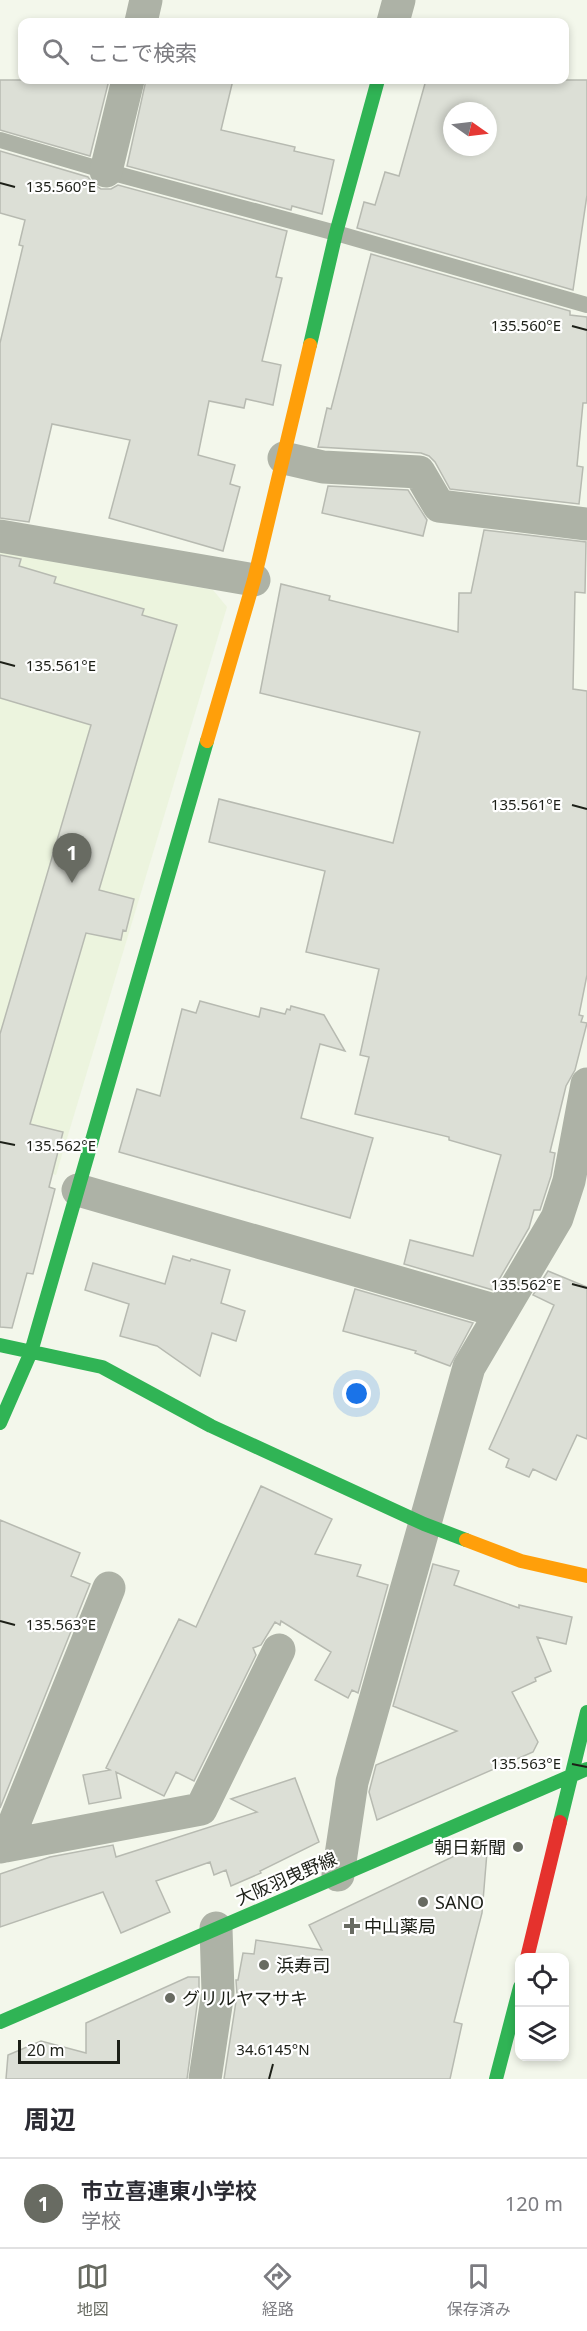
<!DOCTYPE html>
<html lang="ja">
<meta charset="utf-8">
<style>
:root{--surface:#fff;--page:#f2f2f3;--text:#2b2b33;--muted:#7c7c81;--line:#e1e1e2;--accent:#686b62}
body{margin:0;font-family:"Noto Sans","Noto Sans JP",sans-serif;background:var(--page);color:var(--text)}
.controls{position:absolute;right:18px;bottom:18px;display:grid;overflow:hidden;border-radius:12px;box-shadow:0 3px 9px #0003}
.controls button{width:54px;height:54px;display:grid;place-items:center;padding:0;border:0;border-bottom:2px solid var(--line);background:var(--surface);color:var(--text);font:30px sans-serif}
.compass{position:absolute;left:443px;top:102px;width:54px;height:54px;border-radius:50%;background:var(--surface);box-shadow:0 3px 9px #0003;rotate:104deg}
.scale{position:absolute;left:18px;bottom:15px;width:102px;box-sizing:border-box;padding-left:6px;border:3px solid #1d2018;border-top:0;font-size:16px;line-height:21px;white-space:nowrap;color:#1d2018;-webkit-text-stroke:4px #fff;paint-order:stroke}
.you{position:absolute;left:357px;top:1394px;width:21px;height:21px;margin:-15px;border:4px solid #fff;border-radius:50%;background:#1a73e8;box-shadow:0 0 0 9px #1a73e833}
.badge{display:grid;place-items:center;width:39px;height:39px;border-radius:50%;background:var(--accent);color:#fff;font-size:20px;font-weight:700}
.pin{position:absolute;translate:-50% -50px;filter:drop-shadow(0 2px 3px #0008)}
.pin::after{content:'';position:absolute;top:32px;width:21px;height:18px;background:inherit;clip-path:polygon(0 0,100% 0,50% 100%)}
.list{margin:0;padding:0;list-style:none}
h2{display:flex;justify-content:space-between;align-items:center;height:78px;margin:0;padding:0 24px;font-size:26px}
h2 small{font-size:20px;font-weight:400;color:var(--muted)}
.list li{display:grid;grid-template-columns:39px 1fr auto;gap:18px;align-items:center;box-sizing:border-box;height:90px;padding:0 24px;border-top:2px solid var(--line)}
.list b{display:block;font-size:22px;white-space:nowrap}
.list p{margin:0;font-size:20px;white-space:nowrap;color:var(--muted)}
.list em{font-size:20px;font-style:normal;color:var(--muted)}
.icon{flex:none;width:33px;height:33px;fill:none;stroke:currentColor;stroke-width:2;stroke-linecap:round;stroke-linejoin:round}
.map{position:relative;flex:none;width:587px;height:2079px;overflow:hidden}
.search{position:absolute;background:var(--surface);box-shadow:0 3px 9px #0003;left:18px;right:18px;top:18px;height:66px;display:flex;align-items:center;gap:15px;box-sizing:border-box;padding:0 21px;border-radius:12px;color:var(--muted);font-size:22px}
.sheet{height:168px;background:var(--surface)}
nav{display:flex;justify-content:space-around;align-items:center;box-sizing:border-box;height:84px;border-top:2px solid var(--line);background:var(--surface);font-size:16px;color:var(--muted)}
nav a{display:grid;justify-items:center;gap:3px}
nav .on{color:var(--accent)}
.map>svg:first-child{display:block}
.built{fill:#ecf4de}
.building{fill:#dcdfd6;stroke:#b7bab1;stroke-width:1.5;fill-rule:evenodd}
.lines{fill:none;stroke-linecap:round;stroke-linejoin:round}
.lane{stroke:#adb2a6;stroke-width:16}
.street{stroke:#adb2a6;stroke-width:33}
.fast{stroke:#30b455;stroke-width:14}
.slow{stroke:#ff9f0a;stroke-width:14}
.jam{stroke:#e5322d;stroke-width:14}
.ticks{fill:none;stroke:#1d2018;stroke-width:2}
.poi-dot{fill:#686b62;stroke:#fff;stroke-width:2}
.labels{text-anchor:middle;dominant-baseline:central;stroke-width:4.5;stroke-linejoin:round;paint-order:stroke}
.poi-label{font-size:18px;fill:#1d2018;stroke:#fff;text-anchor:start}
.street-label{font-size:18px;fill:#1d2018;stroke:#fff}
.ticks-label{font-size:15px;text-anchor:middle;fill:#1d2018;stroke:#fff;stroke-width:4.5;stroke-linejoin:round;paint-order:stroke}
</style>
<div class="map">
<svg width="587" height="2079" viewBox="0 0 587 2079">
<rect width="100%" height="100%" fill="#f3f7eb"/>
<!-- built -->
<path class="built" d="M 0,550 L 213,590 L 227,607 L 56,1175 L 0,1159 Z"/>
<!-- building -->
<path class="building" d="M 0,80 L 109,80 L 90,156 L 0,130 Z
M 146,80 L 233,80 L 221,130 L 295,147 L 294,151 L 334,160 L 322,214 L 292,206 L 291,210 L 127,166 Z
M 426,80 L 587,80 L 587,195 L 573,290 L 357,228 L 364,202 L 375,205 L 385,172 L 399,176 ZM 452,111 L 488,111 L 488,147 L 452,147 Z
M 0,151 L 88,177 L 93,184 L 101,189 L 111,189 L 118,185 L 287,231 L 276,277 L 282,278 L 262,361 L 281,365 L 273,405 L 246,399 L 244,408 L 209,401 L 198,455 L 235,465 L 230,484 L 240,487 L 223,551 L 109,518 L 130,440 L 52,424 L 29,522 L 0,518 L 0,343 L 23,246 L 19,245 L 25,220 L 0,213 Z
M 371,254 L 570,311 L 570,315 L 587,317 L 587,403 L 583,403 L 577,466 L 583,467 L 579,504 L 450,489 L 435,462 L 429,456 L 421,453 L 318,447 L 327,408 L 331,409 Z
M 328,486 L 408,490 L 427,520 L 423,536 L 322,513 Z
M 484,530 L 586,542 L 585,593 L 575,592 L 573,689 L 587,691 L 587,975 L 579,1015 L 583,1016 L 581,1022 L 587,1023 L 575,1070 L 566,1086 L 550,1152 L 555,1153 L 551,1176 L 540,1210 L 534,1210 L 529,1228 L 493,1290 L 404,1264 L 410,1240 L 473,1256 L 501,1155 L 449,1140 L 449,1137 L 355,1114 L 369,1057 L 360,1055 L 379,969 L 306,952 L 325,871 L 209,842 L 219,799 L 393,843 L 420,732 L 260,693 L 281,584 L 330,596 L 329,600 L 458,632 L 459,593 L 471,593 Z
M 0,555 L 21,559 L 19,566 L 56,577 L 54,583 L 144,609 L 142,615 L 177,625 L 99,890 L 134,899 L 126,931 L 123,930 L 121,940 L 86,933 L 30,1124 L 63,1132 L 49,1187 L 55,1189 L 48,1216 L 33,1274 L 27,1273 L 12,1328 L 0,1327 L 0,1034 L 91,725 L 0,698 Z
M 200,1001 L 259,1017 L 261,1008 L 285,1014 L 287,1009 L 290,1010 L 291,1006 L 324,1015 L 345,1051 L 320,1044 L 301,1118 L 373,1138 L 350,1218 L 119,1152 L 137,1089 L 160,1096 L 182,1009 L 196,1013 Z
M 173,1256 L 190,1261 L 191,1259 L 230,1270 L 221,1303 L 245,1311 L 236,1341 L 212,1333 L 200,1376 L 157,1346 L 120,1336 L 129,1304 L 85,1290 L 93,1263 L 165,1284 Z
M 548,1271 L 587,1287 L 587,1439 L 577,1435 L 556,1480 L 533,1469 L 529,1477 L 506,1467 L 509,1459 L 489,1449 L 554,1305 L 533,1295 Z
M 355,1289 L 473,1323 L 450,1366 L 415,1353 L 416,1351 L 343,1331 Z
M 261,1486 L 332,1519 L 315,1554 L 361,1565 L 357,1576 L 388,1585 L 358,1693 L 352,1690 L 348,1698 L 315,1680 L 331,1652 L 281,1621 L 280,1625 L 275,1622 L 261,1645 L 253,1648 L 256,1655 L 194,1781 L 176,1772 L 164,1796 L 116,1772 L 121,1798 L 89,1804 L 83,1775 L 110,1770 L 106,1768 L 179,1619 L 196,1627 Z
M 0,1520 L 80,1553 L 71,1576 L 90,1584 L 0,1808 Z
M 433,1564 L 459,1571 L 454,1585 L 519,1608 L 519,1605 L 572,1617 L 566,1644 L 537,1637 L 551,1671 L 535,1678 L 536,1681 L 512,1692 L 538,1742 L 533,1752 L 377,1820 L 369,1792 L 376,1765 L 457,1731 L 393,1706 Z
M 295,1778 L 319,1842 L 260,1871 L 261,1873 L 231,1886 L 226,1870 L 214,1875 L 210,1862 L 156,1881 L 170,1912 L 121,1933 L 103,1892 L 0,1927 L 0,1874 L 50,1857 L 113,1845 L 116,1857 L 257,1812 L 231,1799 Z
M 488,1840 L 482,1913 L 454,2022 L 462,2024 L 450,2079 L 224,2079 L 237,1995 L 236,1980 L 238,1980 L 243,1953 L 254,1954 L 256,1940 L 322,1950 L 309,1925 Z
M 188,1977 L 199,1977 L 199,1991 L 187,2079 L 6,2079 L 8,2055 L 41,2041 L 86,2053 L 86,2023 Z"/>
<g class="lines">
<!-- lane -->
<path class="lane" d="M 0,140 L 106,171 L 336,233 L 587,305"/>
<!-- street -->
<path class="street" d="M 141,22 L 146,0
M 393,22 L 399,0
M 106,171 L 128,80
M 284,458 L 323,467 L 419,472 L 439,506 L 587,524
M 0,536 L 254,580
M 78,1190 L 501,1312
M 5,1846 L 109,1588
M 0,1847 L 201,1809 L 279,1650
M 338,1875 L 352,1782 L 469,1367 L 557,1218 L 569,1181 L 587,1084
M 205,2079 L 218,1992 L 216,1928"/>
<!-- fast -->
<path class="fast" d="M 310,345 L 336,233 L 378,80
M 0,1345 L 102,1367 L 211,1426 L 424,1524 L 466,1540
M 0,1423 L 31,1352 L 207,741
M 560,1822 L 587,1712
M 0,2022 L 587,1769
M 496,2079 L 520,1987"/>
<!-- slow -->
<path class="slow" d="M 207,741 L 254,580 L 310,345
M 466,1540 L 521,1561 L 587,1576"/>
<!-- jam -->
<path class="jam" d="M 527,1958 L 560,1822"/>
</g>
<!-- ticks -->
<path class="ticks" d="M 0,183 L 15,187M 572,326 L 587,330M 0,662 L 15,666M 572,805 L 587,809M 0,1142 L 15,1145M 572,1284 L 587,1288M 0,1621 L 15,1625M 572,1764 L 587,1767M 269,2079 L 273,2064"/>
<!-- markers -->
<g class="poi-dot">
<circle cx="518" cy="1847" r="6"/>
<circle cx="423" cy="1902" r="6"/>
<path d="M349 1917h6v6h6v6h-6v6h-6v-6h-6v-6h6z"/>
<circle cx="264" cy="1965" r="6"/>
<circle cx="170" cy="1998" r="6"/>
</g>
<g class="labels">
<!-- poi labels -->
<g class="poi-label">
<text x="506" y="1847" text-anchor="end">朝日新聞</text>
<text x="435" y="1902">SANO</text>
<text x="364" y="1926">中山薬局</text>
<text x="276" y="1965">浜寿司</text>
<text x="182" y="1998">グリルヤマサキ</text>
</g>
<!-- street labels -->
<g class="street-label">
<text transform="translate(286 1878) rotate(-23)">大阪羽曳野線</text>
</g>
</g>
<g class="ticks-label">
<text x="61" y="192">135.560°E</text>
<text x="526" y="331">135.560°E</text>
<text x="61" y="671">135.561°E</text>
<text x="526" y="810">135.561°E</text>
<text x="61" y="1151">135.562°E</text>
<text x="526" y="1290">135.562°E</text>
<text x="61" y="1630">135.563°E</text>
<text x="526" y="1769">135.563°E</text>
<text x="273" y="2055">34.6145°N</text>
</g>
</svg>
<div class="controls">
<button><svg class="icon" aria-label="locate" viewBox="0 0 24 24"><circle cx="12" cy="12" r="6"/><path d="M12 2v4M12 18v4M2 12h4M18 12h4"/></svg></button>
<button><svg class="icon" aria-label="layers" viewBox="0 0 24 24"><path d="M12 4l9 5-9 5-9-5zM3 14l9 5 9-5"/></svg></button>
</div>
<svg class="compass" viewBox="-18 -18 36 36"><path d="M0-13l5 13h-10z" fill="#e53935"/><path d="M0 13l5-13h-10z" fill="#7c7c81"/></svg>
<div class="scale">20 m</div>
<div class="you"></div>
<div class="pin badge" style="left:72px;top:883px">1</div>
<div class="search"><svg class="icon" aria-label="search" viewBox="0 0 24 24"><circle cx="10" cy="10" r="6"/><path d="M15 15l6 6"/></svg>ここで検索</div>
</div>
<section class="sheet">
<h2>周辺<small></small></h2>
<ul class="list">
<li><span class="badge">1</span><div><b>市立喜連東小学校</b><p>学校</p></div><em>120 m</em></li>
</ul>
</section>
<nav>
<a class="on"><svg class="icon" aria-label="map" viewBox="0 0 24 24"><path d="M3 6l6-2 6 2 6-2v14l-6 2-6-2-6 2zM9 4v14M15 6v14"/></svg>地図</a>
<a><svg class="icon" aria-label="directions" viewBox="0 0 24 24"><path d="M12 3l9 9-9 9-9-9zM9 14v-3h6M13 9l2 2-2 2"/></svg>経路</a>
<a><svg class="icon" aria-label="saved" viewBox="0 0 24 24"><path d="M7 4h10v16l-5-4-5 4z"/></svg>保存済み</a>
</nav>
